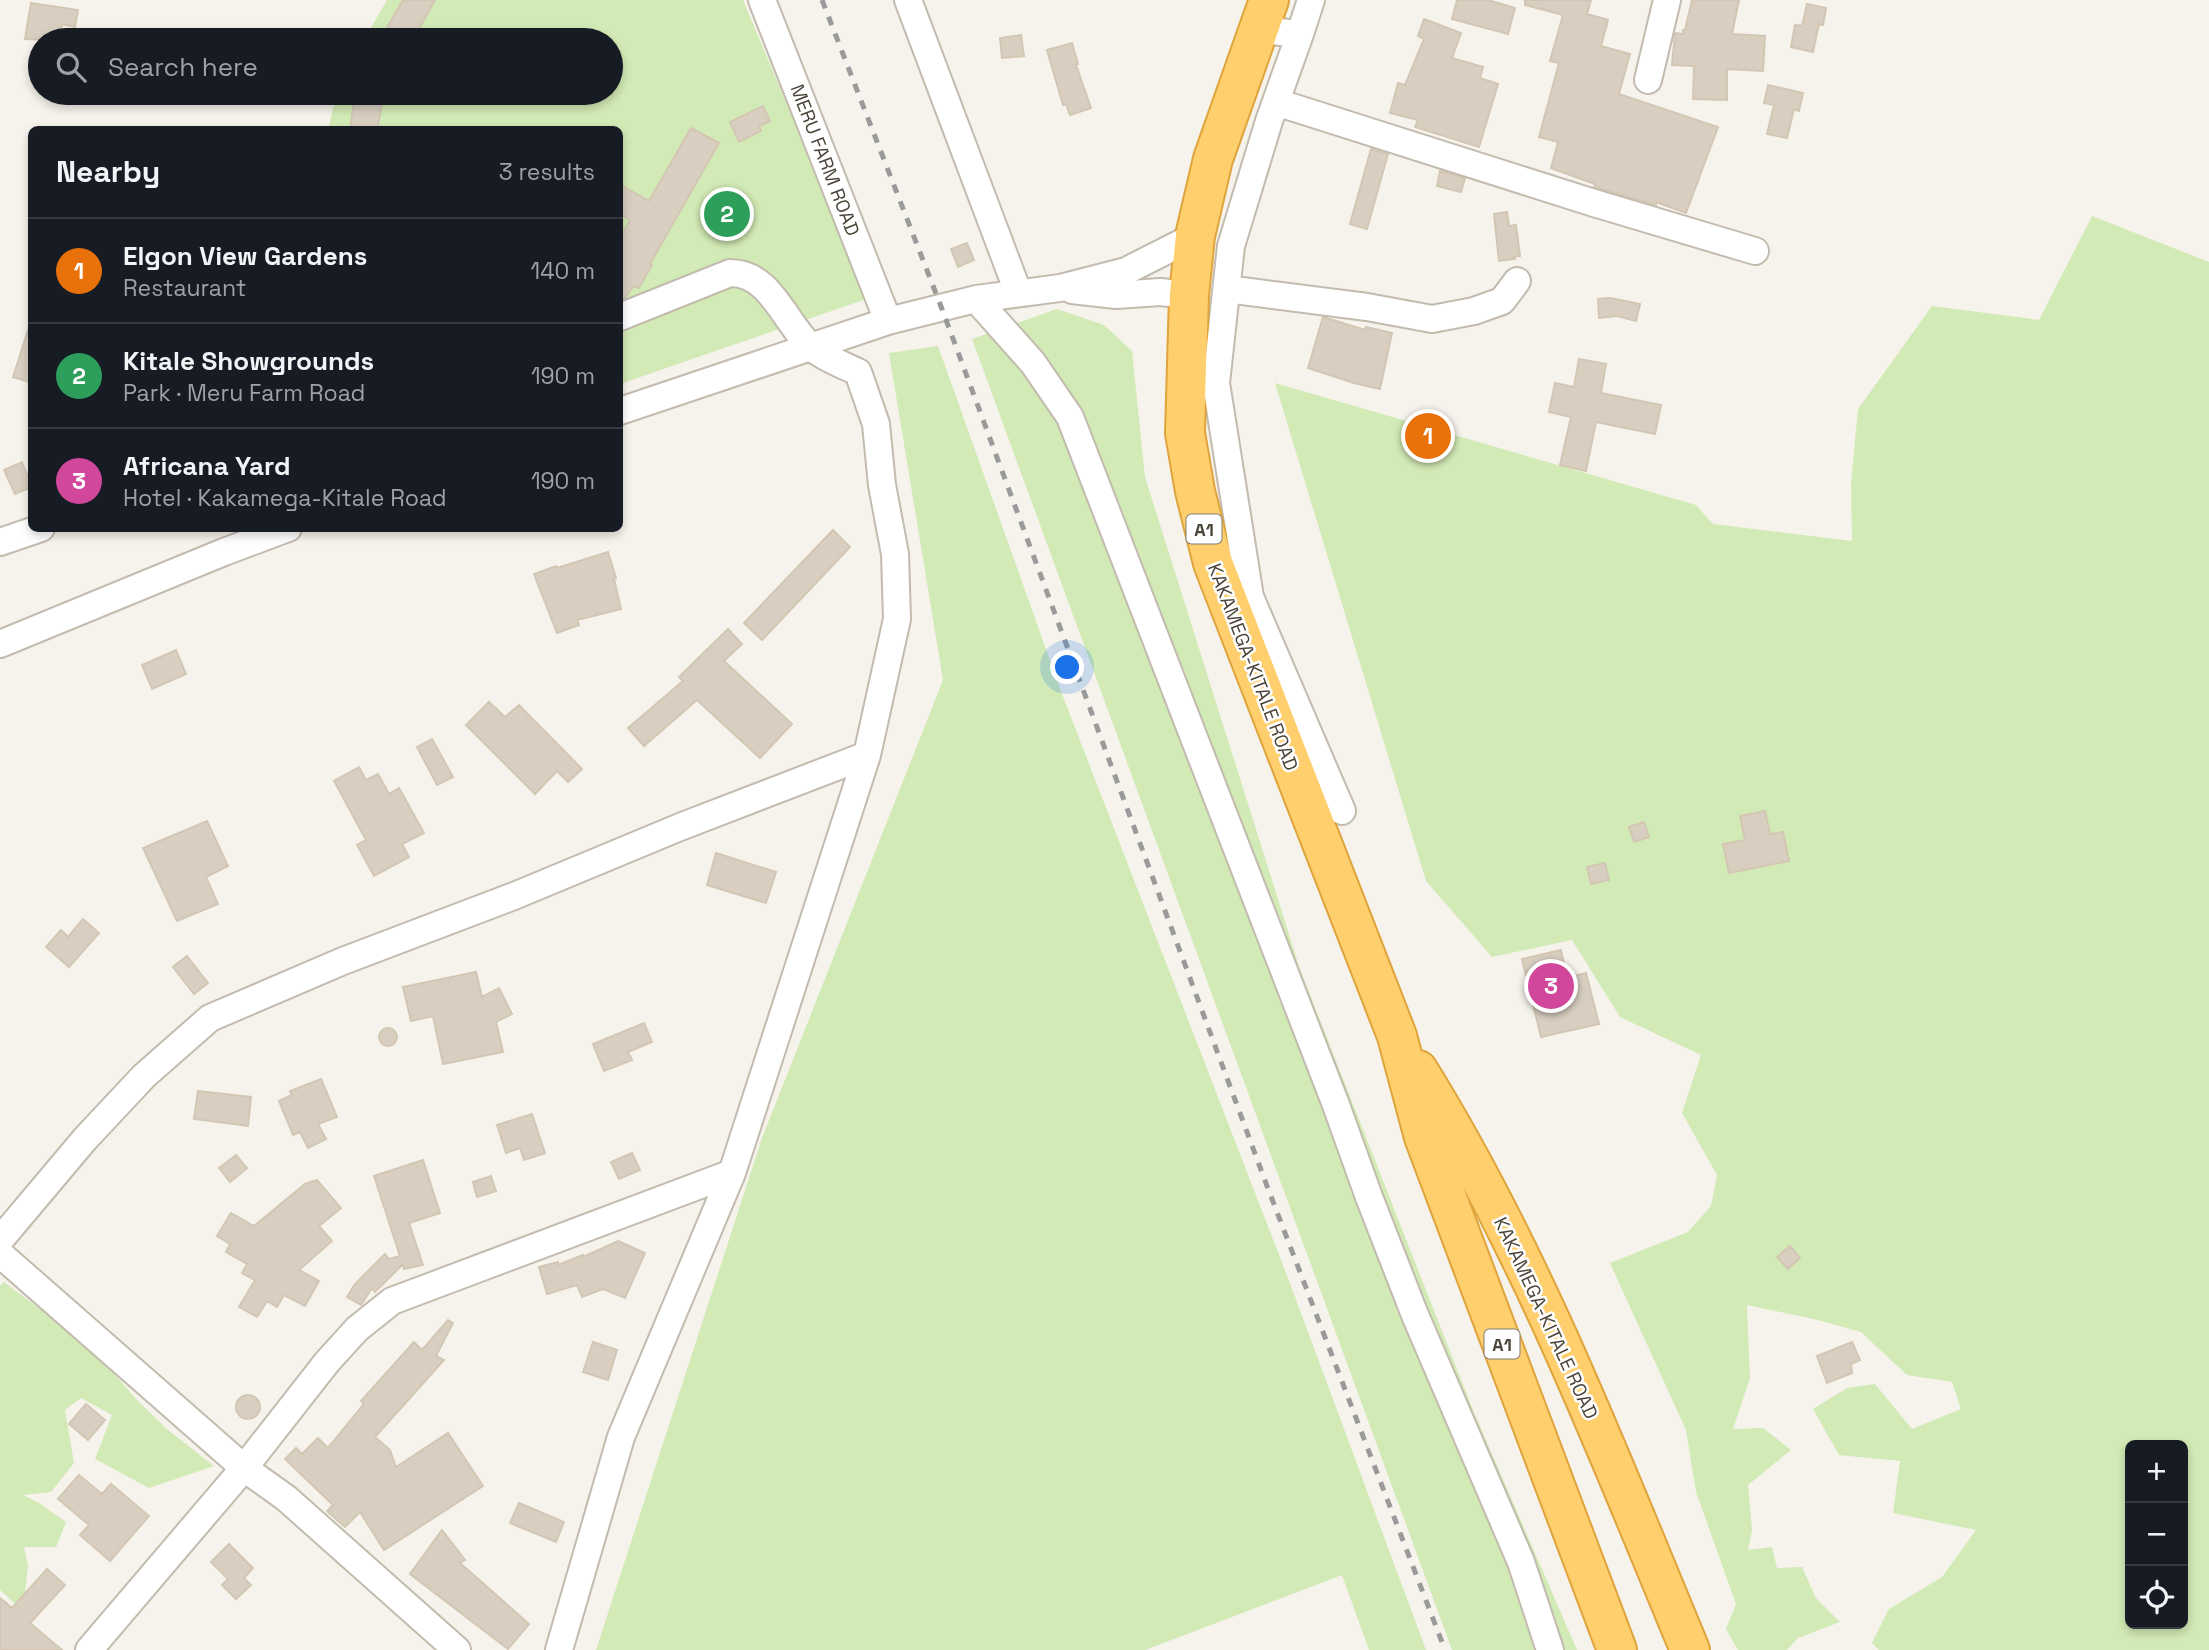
<!DOCTYPE html>
<meta charset="utf-8">
<style>
:root{--surface:#171b24;--page:#20242c;--text:#f1f3f6;--muted:#9ea1a6;--line:#363941;--accent:#b45309}
body{margin:0;font-family:"Space Grotesk",sans-serif;background:var(--page);color:var(--text)}
.controls{position:absolute;right:21px;bottom:21px;display:grid;overflow:hidden;border-radius:10px;box-shadow:0 4px 10px #0003}
.controls button{width:63px;height:63px;display:grid;place-items:center;padding:0;border:0;border-bottom:2px solid var(--line);background:var(--surface);color:var(--text);font:35px sans-serif}
.you{position:absolute;left:1068px;top:668px;width:24px;height:24px;margin:-18px;border:5px solid #fff;border-radius:50%;background:#1a73e8;box-shadow:0 0 0 10px #1a73e833}
.badge{display:grid;place-items:center;width:46px;height:46px;border-radius:50%;background:var(--accent);color:#fff;font-size:23px;font-weight:700}
.pin{position:absolute;translate:-50% -50%;border:4px solid #fff;box-shadow:0 2px 7px #0006}
.list{margin:0;padding:0;list-style:none}
h2{display:flex;justify-content:space-between;align-items:center;height:91px;margin:0;padding:0 28px;font-size:30px}
h2 small{font-size:23px;font-weight:400;color:var(--muted)}
.list li{display:grid;grid-template-columns:46px 1fr auto;gap:21px;align-items:center;box-sizing:border-box;height:105px;padding:0 28px;border-top:2px solid var(--line)}
.list b{display:block;font-size:26px;white-space:nowrap}
.list p{margin:0;font-size:23px;white-space:nowrap;color:var(--muted)}
.list em{font-size:23px;font-style:normal;color:var(--muted)}
.icon{flex:none;width:38px;height:38px;fill:none;stroke:currentColor;stroke-width:2;stroke-linecap:round;stroke-linejoin:round}
.map{position:relative;flex:none;width:2209px;height:1650px;overflow:hidden}
.search{position:absolute;background:var(--surface);box-shadow:0 4px 10px #0003;left:28px;top:28px;width:595px;height:77px;display:flex;align-items:center;gap:18px;box-sizing:border-box;padding:0 24px;border-radius:38px;color:var(--muted);font-size:26px}
.panel{position:absolute;background:var(--surface);box-shadow:0 4px 10px #0003;left:28px;top:126px;width:595px;height:406px;border-radius:10px}
.map>svg:first-child{display:block}
.green{fill:#d2eab5;fill-rule:evenodd}
.building{fill:#d8cfc1;stroke:#d3c7b4;stroke-width:2}
.lines{fill:none;stroke-linecap:round;stroke-linejoin:round}
.minor-casing{stroke:#c2bbae;stroke-width:30}
.highway-casing{stroke:#e0a43c;stroke-width:42}
.minor{stroke:#fff;stroke-width:26}
.highway{stroke:#ffcf6e;stroke-width:38}
.rail{stroke:#9a9a9a;stroke-width:5;stroke-dasharray:9 9;stroke-linecap:butt}
.labels{text-anchor:middle;dominant-baseline:central;stroke-width:5;stroke-linejoin:round;paint-order:stroke}
.shield{fill:#fff;stroke:#817c74;stroke-width:2}
.shield-label{font-size:18px;font-weight:bold;fill:#4b4439}
.street-label{font-size:19px;fill:#4b4439;stroke:#fff}
</style>
<div class="map">
<svg width="2209" height="1650" viewBox="0 0 2209 1650">
<rect width="100%" height="100%" fill="#f6f3ec"/>
<!-- green -->
<path class="green" d="M 387,0 L 743,0 L 869,298 L 620,384 L 620,130 L 328,130 L 333,108 L 340,93 L 611,93 L 611,40 L 364,40 Z
M 2092,216 L 2209,262 L 2209,1650 L 1879,1650 L 1872,1643 L 1889,1609 L 1942,1577 L 1976,1530 L 1893,1513 L 1900,1461 L 1839,1455 L 1813,1409 L 1847,1388 L 1875,1384 L 1912,1429 L 1961,1409 L 1952,1382 L 1907,1375 L 1861,1332 L 1814,1319 L 1747,1305 L 1750,1378 L 1733,1429 L 1763,1428 L 1791,1450 L 1748,1485 L 1752,1530 L 1748,1550 L 1772,1547 L 1777,1568 L 1802,1567 L 1816,1598 L 1840,1622 L 1798,1638 L 1787,1650 L 1738,1650 L 1726,1629 L 1736,1604 L 1696,1492 L 1686,1430 L 1610,1263 L 1688,1232 L 1711,1206 L 1717,1175 L 1682,1113 L 1701,1055 L 1620,1017 L 1572,940 L 1492,957 L 1426,881 L 1275,383 L 1696,505 L 1713,524 L 1852,541 L 1851,483 L 1858,409 L 1932,306 L 2039,320 ZM 2130,1445 L 2183,1445 L 2183,1624 L 2130,1624 Z
M 1057,309 L 1104,325 L 1132,351 L 1145,477 L 1300,969 L 1473,1410 L 1577,1650 L 1452,1650 L 972,339 Z
M 938,346 L 1062,694 L 1288,1278 L 1426,1650 L 1369,1650 L 1342,1575 L 1145,1650 L 596,1650 L 762,1138 L 943,680 L 889,353 Z
M 4,1282 L 91,1347 L 137,1400 L 168,1430 L 214,1466 L 149,1488 L 95,1459 L 112,1415 L 81,1398 L 65,1410 L 74,1463 L 51,1492 L 23,1495 L 39,1503 L 66,1522 L 56,1547 L 24,1547 L 28,1566 L 23,1611 L 0,1590 L 0,1286 Z"/>
<!-- building -->
<path class="building" d="M 403,0 L 435,0 L 413,40 L 380,40 Z
M 1457,0 L 1488,0 L 1515,8 L 1508,34 L 1452,19 Z
M 1525,0 L 1591,0 L 1587,14 L 1608,20 L 1601,46 L 1630,54 L 1619,94 L 1718,127 L 1686,213 L 1656,202 L 1656,205 L 1594,187 L 1595,184 L 1551,168 L 1558,142 L 1539,137 L 1559,63 L 1550,61 L 1563,15 L 1525,5 Z
M 1692,0 L 1739,0 L 1732,34 L 1765,36 L 1763,71 L 1727,69 L 1727,100 L 1693,99 L 1694,66 L 1672,65 L 1675,33 L 1683,34 L 1683,30 L 1685,30 Z
M 31,3 L 78,10 L 75,27 L 62,24 L 60,38 L 49,36 L 48,40 L 25,39 Z
M 1807,4 L 1826,8 L 1823,25 L 1819,24 L 1813,52 L 1791,47 L 1795,25 L 1802,26 Z
M 1424,19 L 1461,33 L 1452,58 L 1483,67 L 1480,78 L 1498,84 L 1479,147 L 1415,127 L 1418,120 L 1390,113 L 1398,83 L 1405,85 L 1424,39 L 1418,36 Z
M 1021,35 L 1024,56 L 1002,58 L 1000,38 Z
M 1072,43 L 1078,64 L 1076,65 L 1091,108 L 1070,115 L 1066,104 L 1063,105 L 1047,50 Z
M 1768,85 L 1803,93 L 1799,111 L 1794,109 L 1787,138 L 1767,134 L 1774,105 L 1764,103 Z
M 355,93 L 384,93 L 377,130 L 350,130 Z
M 763,106 L 770,121 L 759,126 L 761,131 L 739,142 L 730,122 Z
M 691,128 L 719,143 L 650,264 L 652,265 L 639,288 L 634,286 L 625,298 L 620,300 L 620,239 L 630,220 L 620,214 L 620,185 L 649,201 Z
M 1371,149 L 1388,154 L 1367,229 L 1350,224 Z
M 1440,171 L 1465,178 L 1461,192 L 1437,186 Z
M 1507,212 L 1509,226 L 1516,225 L 1520,256 L 1514,257 L 1515,259 L 1499,261 L 1494,214 Z
M 967,243 L 974,260 L 958,267 L 951,249 Z
M 1610,298 L 1640,304 L 1636,321 L 1617,316 L 1599,318 L 1598,299 Z
M 1323,317 L 1365,330 L 1366,327 L 1392,333 L 1380,389 L 1354,383 L 1308,368 Z
M 28,330 L 32,331 L 32,383 L 13,377 Z
M 1579,359 L 1606,364 L 1601,393 L 1661,405 L 1655,434 L 1596,422 L 1586,471 L 1560,465 L 1571,417 L 1549,412 L 1555,383 L 1574,387 Z
M 22,462 L 32,487 L 15,494 L 4,470 Z
M 833,530 L 850,547 L 762,640 L 744,623 Z
M 608,552 L 616,578 L 614,579 L 621,609 L 577,620 L 579,625 L 557,633 L 534,574 L 556,566 L 557,568 Z
M 728,629 L 742,644 L 724,661 L 792,724 L 760,758 L 697,700 L 644,746 L 628,728 L 683,681 L 679,677 Z
M 176,650 L 186,674 L 152,689 L 142,665 Z
M 489,702 L 505,717 L 519,705 L 582,769 L 568,782 L 557,771 L 535,794 L 466,725 Z
M 432,739 L 453,777 L 437,785 L 417,747 Z
M 359,767 L 366,780 L 378,774 L 389,794 L 399,788 L 424,833 L 402,844 L 409,857 L 374,876 L 357,845 L 366,840 L 334,781 Z
M 1765,811 L 1770,834 L 1783,832 L 1789,861 L 1729,873 L 1723,844 L 1745,840 L 1740,816 Z
M 207,821 L 228,866 L 206,877 L 218,904 L 177,921 L 143,848 Z
M 1644,822 L 1649,837 L 1634,842 L 1629,827 Z
M 716,853 L 776,872 L 766,903 L 707,885 Z
M 1605,863 L 1609,880 L 1591,884 L 1587,867 Z
M 83,919 L 99,933 L 69,967 L 46,947 L 61,930 L 68,937 Z
M 1561,950 L 1567,978 L 1586,973 L 1599,1024 L 1541,1037 L 1522,959 Z
M 187,956 L 208,983 L 194,994 L 173,967 Z
M 476,972 L 482,997 L 499,988 L 512,1014 L 496,1022 L 503,1052 L 443,1064 L 433,1016 L 411,1021 L 403,987 Z
M 644,1023 L 652,1042 L 628,1052 L 632,1060 L 604,1071 L 593,1044 Z
M379 1037a9 9 0 1 1 18 0a9 9 0 1 1-18 0Z
M 321,1079 L 337,1117 L 318,1124 L 326,1139 L 308,1148 L 300,1132 L 293,1135 L 279,1101 L 292,1095 L 290,1091 Z
M 198,1091 L 251,1097 L 248,1126 L 194,1119 Z
M 532,1114 L 545,1153 L 524,1160 L 520,1148 L 506,1153 L 497,1125 Z
M 632,1153 L 640,1170 L 619,1179 L 611,1162 Z
M 236,1155 L 247,1168 L 230,1182 L 219,1168 Z
M 423,1160 L 440,1213 L 409,1223 L 423,1265 L 404,1269 L 403,1264 L 375,1292 L 372,1288 L 361,1305 L 347,1297 L 355,1284 L 385,1254 L 389,1259 L 400,1256 L 374,1176 Z
M 491,1176 L 496,1191 L 477,1197 L 473,1182 Z
M 317,1180 L 341,1208 L 319,1226 L 332,1241 L 299,1270 L 319,1281 L 305,1306 L 284,1295 L 277,1307 L 267,1301 L 257,1317 L 239,1307 L 255,1280 L 242,1273 L 247,1264 L 226,1252 L 230,1244 L 217,1236 L 231,1213 L 254,1226 L 305,1184 Z
M 618,1241 L 645,1253 L 625,1298 L 603,1289 L 582,1297 L 577,1285 L 547,1294 L 539,1267 L 558,1262 L 558,1265 L 583,1255 L 583,1257 Z
M 1790,1246 L 1800,1258 L 1788,1269 L 1777,1257 Z
M 448,1320 L 453,1323 L 436,1356 L 444,1360 L 375,1437 L 390,1450 L 396,1467 L 448,1433 L 483,1486 L 384,1550 L 360,1512 L 345,1527 L 327,1511 L 333,1505 L 285,1459 L 296,1448 L 302,1454 L 318,1438 L 328,1448 L 364,1404 L 361,1401 L 414,1342 L 422,1350 Z
M 593,1342 L 617,1350 L 608,1380 L 583,1372 Z
M 1852,1342 L 1860,1360 L 1851,1364 L 1852,1373 L 1827,1383 L 1817,1356 Z
M236 1407a12 12 0 1 1 24 0a12 12 0 1 1-24 0Z
M 86,1404 L 105,1420 L 88,1440 L 69,1424 Z
M 79,1475 L 102,1494 L 111,1484 L 149,1516 L 110,1561 L 80,1535 L 89,1525 L 58,1499 Z
M 519,1503 L 564,1522 L 556,1542 L 510,1523 Z
M 442,1530 L 465,1560 L 460,1563 L 529,1624 L 508,1649 L 410,1574 Z
M 229,1544 L 253,1568 L 244,1578 L 251,1585 L 236,1599 L 222,1585 L 228,1579 L 211,1562 Z
M 47,1569 L 65,1585 L 30,1623 L 62,1650 L 0,1650 L 0,1598 L 12,1608 Z"/>
<g class="lines">
<!-- minor casing -->
<g class="minor-casing">
<path id="minor" d="M 762,0 L 888,321
M 908,0 L 1018,292
M 1260,30 L 1300,34 L 1311,0
M 1300,34 L 1269,121 L 1231,246 L 1216,383 L 1250,597 L 1342,811
M 1648,80 L 1667,0
M 1276,102 L 1594,203 L 1755,251
M 1227,289 L 1367,307 L 1432,319 L 1474,311 L 1502,301 L 1517,281
M 1072,290 L 1116,295 L 1160,292 L 1189,295
M 976,299 L 1033,363 L 1070,417 L 1336,1105 L 1369,1197 L 1415,1315 L 1521,1562 L 1550,1650
M 620,411 L 888,321 L 976,299 L 1060,288 L 1126,271 L 1195,236
M 0,542 L 41,528
M 0,644 L 224,552 L 288,528
M 0,1240 L 85,1139 L 144,1076 L 210,1018 L 343,961 L 514,896 L 680,827 L 867,755
M 0,1254 L 244,1468 L 286,1498 L 457,1650
M 89,1650 L 244,1468 L 327,1362 L 357,1329 L 392,1301 L 732,1173
M 559,1650 L 621,1437 L 732,1173 L 867,755 L 897,619 L 895,554 L 882,485 L 876,424 L 858,372 C 843,365 824,358 811,347 C 785,323 770,272 730,273 L 620,317"/>
</g>
<!-- highway casing -->
<g class="highway-casing">
<path id="highway" d="M 1269,0 L 1213,159 L 1195,236 L 1189,295 L 1185,433 L 1195,491 L 1213,563 L 1397,1036 L 1424,1137 L 1617,1650
M 1418,1070 C 1531,1252 1608,1453 1690,1650"/>
</g>
<!-- minor -->
<use href="#minor" class="minor"/>
<!-- highway -->
<use href="#highway" class="highway"/>
<!-- rail -->
<path class="rail" d="M 822,0 L 942,309 L 1267,1186 L 1445,1650"/>
</g>
<g class="labels">
<!-- shield labels -->
<g class="shield">
<rect x="1186.5" y="514.5" width="35" height="29" rx="5"/>
<rect x="1484.5" y="1329.5" width="35" height="29" rx="5"/>
</g>
<g class="shield-label">
<text x="1204" y="529">A1</text>
<text x="1502" y="1344">A1</text>
</g>
<!-- street labels -->
<g class="street-label">
<text transform="translate(825 160) rotate(69)">MERU FARM ROAD</text>
<text transform="translate(1253 667) rotate(69)">KAKAMEGA-KITALE ROAD</text>
<text transform="translate(1546 1318) rotate(65)">KAKAMEGA-KITALE ROAD</text>
</g>
</g>
</svg>
<div class="controls">
<button>+</button>
<button>−</button>
<button><svg class="icon" aria-label="locate" viewBox="0 0 24 24"><circle cx="12" cy="12" r="6"/><path d="M12 2v4M12 18v4M2 12h4M18 12h4"/></svg></button>
</div>
<div class="you"></div>
<div class="pin badge" style="left:1428px;top:436px;background:#e8710a">1</div>
<div class="pin badge" style="left:727px;top:214px;background:#2e9e5b">2</div>
<div class="pin badge" style="left:1551px;top:986px;background:#d1479c">3</div>
<div class="search"><svg class="icon" aria-label="search" viewBox="0 0 24 24"><circle cx="10" cy="10" r="6"/><path d="M15 15l6 6"/></svg>Search here</div>
<section class="panel">
<h2>Nearby<small>3 results</small></h2>
<ul class="list">
<li><span class="badge" style="background:#e8710a">1</span><div><b>Elgon View Gardens</b><p>Restaurant</p></div><em>140 m</em></li>
<li><span class="badge" style="background:#2e9e5b">2</span><div><b>Kitale Showgrounds</b><p>Park · Meru Farm Road</p></div><em>190 m</em></li>
<li><span class="badge" style="background:#d1479c">3</span><div><b>Africana Yard</b><p>Hotel · Kakamega-Kitale Road</p></div><em>190 m</em></li>
</ul>
</section>
</div>
